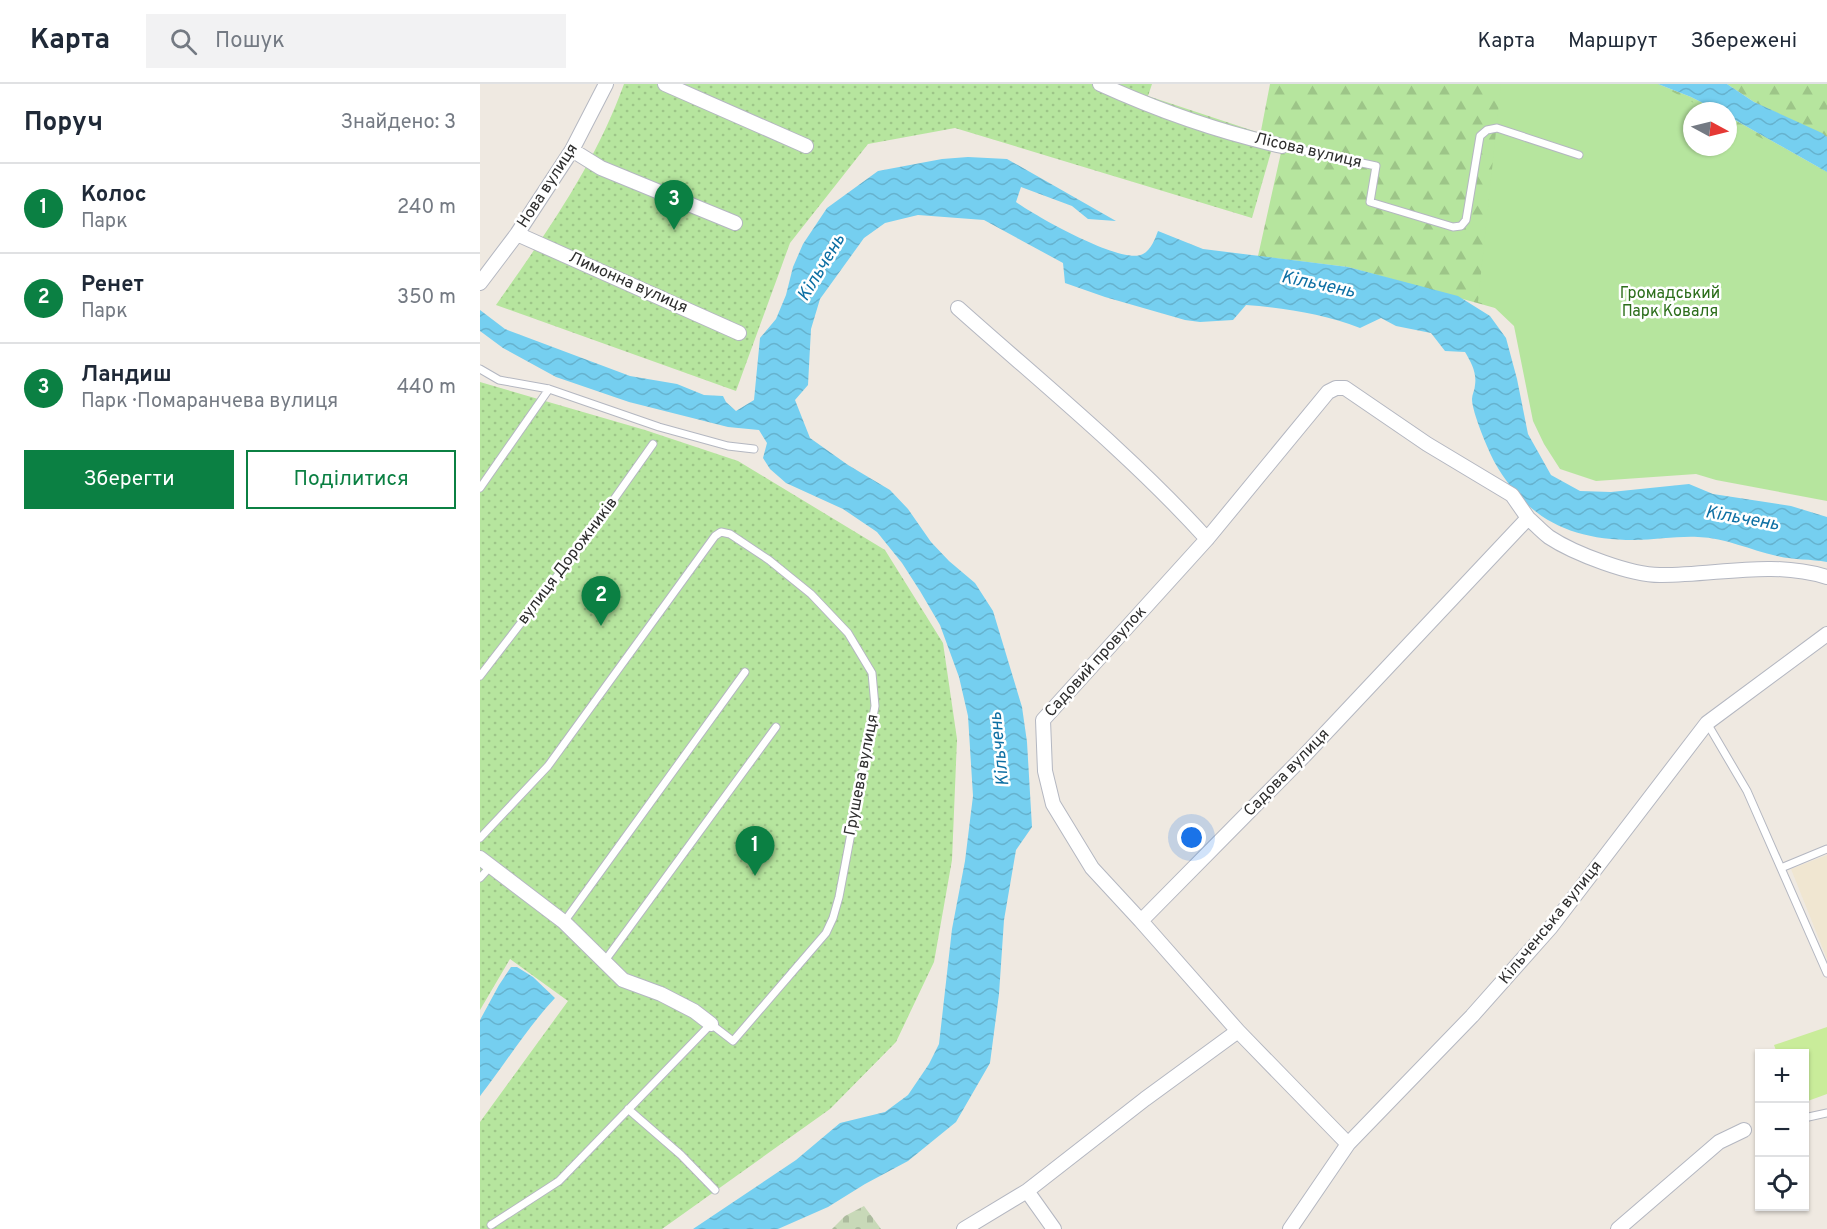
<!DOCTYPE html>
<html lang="uk">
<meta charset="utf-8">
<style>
:root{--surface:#fff;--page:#f2f2f3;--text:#1f2937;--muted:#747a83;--line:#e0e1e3;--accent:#0b8043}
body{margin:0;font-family:Overpass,sans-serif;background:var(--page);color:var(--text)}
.controls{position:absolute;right:18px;bottom:18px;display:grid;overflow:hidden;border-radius:0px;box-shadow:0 2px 4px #0004}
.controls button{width:54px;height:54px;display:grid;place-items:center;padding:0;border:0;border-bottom:2px solid var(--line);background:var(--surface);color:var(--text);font:30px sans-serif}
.compass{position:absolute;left:1203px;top:18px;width:54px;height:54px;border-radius:50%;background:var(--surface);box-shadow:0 2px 4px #0004;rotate:97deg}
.you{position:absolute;left:712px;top:754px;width:21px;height:21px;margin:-15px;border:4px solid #fff;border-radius:50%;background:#1a73e8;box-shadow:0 0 0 9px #1a73e833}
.badge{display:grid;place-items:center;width:39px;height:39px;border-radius:50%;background:var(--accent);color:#fff;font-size:20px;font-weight:700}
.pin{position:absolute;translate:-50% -50px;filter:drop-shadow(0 2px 3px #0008)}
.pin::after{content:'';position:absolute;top:32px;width:21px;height:18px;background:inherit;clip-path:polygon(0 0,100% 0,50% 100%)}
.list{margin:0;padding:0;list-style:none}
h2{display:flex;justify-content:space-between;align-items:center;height:78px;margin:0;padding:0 24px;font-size:26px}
h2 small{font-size:20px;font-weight:400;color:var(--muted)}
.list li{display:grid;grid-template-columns:39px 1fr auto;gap:18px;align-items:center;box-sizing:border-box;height:90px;padding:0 24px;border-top:2px solid var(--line)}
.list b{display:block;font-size:22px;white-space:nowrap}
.list p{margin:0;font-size:20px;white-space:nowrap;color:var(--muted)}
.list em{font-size:20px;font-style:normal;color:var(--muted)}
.actions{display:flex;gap:12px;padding:18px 24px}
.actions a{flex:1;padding:14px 0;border:2px solid var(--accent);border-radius:0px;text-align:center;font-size:21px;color:var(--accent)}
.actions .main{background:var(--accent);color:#fff}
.icon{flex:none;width:33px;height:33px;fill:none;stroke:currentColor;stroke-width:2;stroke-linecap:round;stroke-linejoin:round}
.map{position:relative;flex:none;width:1347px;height:1145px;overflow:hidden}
header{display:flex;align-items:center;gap:36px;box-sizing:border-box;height:84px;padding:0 30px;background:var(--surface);border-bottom:2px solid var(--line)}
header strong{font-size:28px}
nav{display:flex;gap:33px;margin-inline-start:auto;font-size:21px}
.search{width:420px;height:54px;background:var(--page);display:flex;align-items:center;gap:15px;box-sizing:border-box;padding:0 21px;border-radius:0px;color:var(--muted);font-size:22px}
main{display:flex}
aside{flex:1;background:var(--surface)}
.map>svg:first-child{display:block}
.education{fill:#f0e6d1}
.grass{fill:url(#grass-dots)}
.forest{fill:url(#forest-firs)}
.cemetery{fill:url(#cemetery-stones)}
.park{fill:#b6e59e}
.pitch{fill:#c9ec9a}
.water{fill:url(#water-waves)}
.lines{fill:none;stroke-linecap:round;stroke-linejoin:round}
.service-casing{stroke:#b4b7c1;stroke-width:9}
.minor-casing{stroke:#b4b7c1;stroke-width:16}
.service{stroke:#fff;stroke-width:7}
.minor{stroke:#fff;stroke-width:14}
.labels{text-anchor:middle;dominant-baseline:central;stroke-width:5;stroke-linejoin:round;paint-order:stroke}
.street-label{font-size:16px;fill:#2e2e2e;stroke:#fff}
.park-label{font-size:16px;fill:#2c6e1b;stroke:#fff}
.water-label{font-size:18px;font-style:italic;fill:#0d6fa3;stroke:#fff}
</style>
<header>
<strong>Карта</strong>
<div class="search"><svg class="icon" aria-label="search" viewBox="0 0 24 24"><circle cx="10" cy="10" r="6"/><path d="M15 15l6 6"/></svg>Пошук</div>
<nav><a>Карта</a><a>Маршрут</a><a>Збережені</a></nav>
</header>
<main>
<aside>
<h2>Поруч<small>Знайдено: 3</small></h2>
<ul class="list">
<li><span class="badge">1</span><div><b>Колос</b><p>Парк</p></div><em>240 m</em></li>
<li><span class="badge">2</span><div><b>Ренет</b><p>Парк</p></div><em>350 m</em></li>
<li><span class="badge">3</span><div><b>Ландиш</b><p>Парк · Помаранчева вулиця</p></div><em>440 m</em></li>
</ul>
<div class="actions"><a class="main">Зберегти</a><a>Поділитися</a></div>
</aside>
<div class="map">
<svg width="1347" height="1145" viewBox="0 0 1347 1145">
<defs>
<pattern id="grass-dots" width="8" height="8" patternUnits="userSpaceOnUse" patternTransform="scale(1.5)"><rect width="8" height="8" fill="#b6e59e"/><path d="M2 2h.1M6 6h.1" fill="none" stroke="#9dc588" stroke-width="1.8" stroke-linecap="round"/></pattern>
<pattern id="forest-firs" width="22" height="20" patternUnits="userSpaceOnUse" patternTransform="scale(1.5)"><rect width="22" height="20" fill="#b6e59e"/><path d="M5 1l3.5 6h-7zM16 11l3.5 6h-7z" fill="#9dc588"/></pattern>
<pattern id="cemetery-stones" width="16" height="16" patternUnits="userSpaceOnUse" patternTransform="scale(1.5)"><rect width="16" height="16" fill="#c8d9b8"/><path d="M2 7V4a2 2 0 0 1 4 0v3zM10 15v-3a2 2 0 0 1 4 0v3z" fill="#acbb9e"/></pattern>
<pattern id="water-waves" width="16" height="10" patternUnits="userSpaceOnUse" patternTransform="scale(1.5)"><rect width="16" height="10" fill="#75cff0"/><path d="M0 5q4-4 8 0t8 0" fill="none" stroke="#66b2ce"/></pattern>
</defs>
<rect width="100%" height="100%" fill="#efe9e1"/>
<!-- education -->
<path class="education" d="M 1347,771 L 1347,875 L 1311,785 Z"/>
<!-- grass -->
<path class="grass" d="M 144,0 L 672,0 L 668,12 L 795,54 L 772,134 L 475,44 L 388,60 L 310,159 L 256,307 L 16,221 C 65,151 115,81 144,0 Z
M 0,298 L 165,346 L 258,377 L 405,466 L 463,559 L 477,655 L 472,776 L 454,878 L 416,958 L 350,1025 L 182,1145 L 0,1145 L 0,1038 L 88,917 L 30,875 L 0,926 Z"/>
<!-- forest -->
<path class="forest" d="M 790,0 L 1178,0 L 1211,13 L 1239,27 L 1212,27 L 1212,63 L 1248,63 L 1248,32 L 1347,88 L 1347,385 L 1033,229 L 868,183 L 778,172 L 802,64 L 779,57 Z
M 1247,0 L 1347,0 L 1347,53 L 1274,18 Z"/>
<!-- cemetery -->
<path class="cemetery" d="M 384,1122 L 401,1145 L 352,1145 L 365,1132 Z"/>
<!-- park -->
<path class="park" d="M 1021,0 L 1178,0 L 1229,27 L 1212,27 L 1212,63 L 1248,63 L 1248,37 L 1347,88 L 1347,417 L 1236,396 L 1216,390 L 1116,397 L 1080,385 L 1064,360 L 1053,337 L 1034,242 L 1014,223 L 998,218 Z"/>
<!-- pitch -->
<path class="pitch" d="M 1347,943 L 1347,1010 L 1325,1018 L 1324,970 L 1297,969 L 1294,961 Z"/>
<!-- water -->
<path class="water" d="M 1178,0 L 1247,0 L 1274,18 L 1342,49 L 1347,53 L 1347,88 L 1248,32 L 1248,27 L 1239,27 L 1211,13 Z
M 488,73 L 527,75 L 636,137 L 608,135 L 592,122 L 541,103 L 536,118 C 554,131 643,182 663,170 C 671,166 675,155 678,147 L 723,165 L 868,183 L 978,212 L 1010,232 L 1026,254 L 1037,295 L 1048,350 L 1071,391 L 1100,407 L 1131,408 L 1209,400 L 1233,410 L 1311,422 L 1347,433 L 1347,478 C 1331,475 1313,476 1297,472 C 1270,466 1246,454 1218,453 C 1197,452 1175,456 1154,456 C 1090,456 1047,435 1015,379 C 1008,366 992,328 992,315 C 992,310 995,306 995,301 C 997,289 991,278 985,268 L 965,267 L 951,249 L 916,242 L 901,234 L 880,244 C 844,230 805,224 766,221 L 753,236 L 720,238 L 705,236 L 625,213 L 585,199 L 583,179 L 504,136 L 438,131 L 405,139 L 384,154 L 340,215 L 331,245 L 328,301 L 315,316 L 330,354 L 368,381 L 410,406 L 428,425 L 451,458 L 469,477 L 495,499 L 513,527 L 542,623 L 547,658 L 552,743 L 536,766 L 524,836 L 519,910 L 510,979 L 476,1038 L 428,1077 L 385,1100 L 348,1123 L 298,1145 L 213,1145 L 316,1076 L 360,1039 L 405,1028 L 428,1011 L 449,980 L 459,960 L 472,845 L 485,777 L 493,712 L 488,632 L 479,593 L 460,541 L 440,507 L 422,479 L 397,448 L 363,425 L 306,399 L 290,385 L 283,374 L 287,359 L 279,346 L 248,343 L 149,318 L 76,293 L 23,264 L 0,247 L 0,226 L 25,245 L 150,292 L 197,300 L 224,311 L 243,312 L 246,318 L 256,327 L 274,316 L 280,254 L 296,235 L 306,211 L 313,183 L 323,160 L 347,124 L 398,87 L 462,75 Z
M 31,883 L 37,883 L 53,893 L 75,914 C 47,944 25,980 0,1012 L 0,936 L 19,901 Z"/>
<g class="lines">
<!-- service casing -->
<g class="service-casing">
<path id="service" d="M 802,62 L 896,82 L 890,118 L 973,143 L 981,142 L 986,136 L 1000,52 L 1007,46 L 1017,44 L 1099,71
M 0,285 L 19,296 L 69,305 L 179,343 L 248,362 L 274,365
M 0,404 L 69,305
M 0,592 L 108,452 L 173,360
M 1227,639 L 1267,707 L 1347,889
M 0,754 L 68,682 L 235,452 L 241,448 L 250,450 L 289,476 L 331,510 L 368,549 L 392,589 L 395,622 L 359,813 L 353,834 L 346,849 L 253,957 L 231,940 L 79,1097 L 11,1141
M 1301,784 L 1347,765
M 0,794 L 10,783
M 84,838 L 265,588
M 124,878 L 296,643
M 148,1025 L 201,1071 L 235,1106
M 1324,1034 L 1347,1029"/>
</g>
<!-- minor casing -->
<g class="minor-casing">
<path id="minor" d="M 185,0 L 326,62
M 620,0 C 677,26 739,48 802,62
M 92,66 L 121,84 L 255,139
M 37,150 L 259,249
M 0,199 L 37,150 L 92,66 L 126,0
M 478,224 C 562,299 651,371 727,455
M 0,774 L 84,838 L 143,896 L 181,910 L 214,927 L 231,940
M 661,837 L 612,784 L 573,720 L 565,687 L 563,636 L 727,455 L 848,308 L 856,304 L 865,304 L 947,360 L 1032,411 L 1048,434
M 758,947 L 868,1060
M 484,1145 L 547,1107
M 574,1145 L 547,1107 L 665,1015 L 758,947 L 661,837 L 824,672 L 1048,434 C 1055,440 1061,447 1069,453 C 1093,469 1152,492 1182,491 C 1239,491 1290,476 1347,493
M 810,1145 L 868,1060 L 992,932 L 1071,843 L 1227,639 L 1347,550
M 1138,1145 L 1239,1058 L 1264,1046"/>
</g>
<!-- service -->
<use href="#service" class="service"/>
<!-- minor -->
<use href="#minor" class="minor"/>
</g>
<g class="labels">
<!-- street labels -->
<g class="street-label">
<text transform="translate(828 67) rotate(13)">Лісова вулиця</text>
<text transform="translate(68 102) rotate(-57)">Нова вулиця</text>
<text transform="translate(148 199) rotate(24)">Лимонна вулиця</text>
<text transform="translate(88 477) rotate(-53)">вулиця Дорожників</text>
<text transform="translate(616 578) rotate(-48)">Садовий провулок</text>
<text transform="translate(807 689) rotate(-46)">Садова вулиця</text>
<text transform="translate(382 691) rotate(-79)">Грушева вулиця</text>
<text transform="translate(1071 839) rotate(-51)">Кільченська вулиця</text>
</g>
<!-- park labels -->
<g class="park-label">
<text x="1190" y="210">Громадський<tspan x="1190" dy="18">Парк Коваля</tspan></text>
</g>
<!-- water labels -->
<g class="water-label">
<text transform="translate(342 184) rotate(-59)">Кільчень</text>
<text transform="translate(838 201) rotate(12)">Кільчень</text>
<text transform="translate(1262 435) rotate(10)">Кільчень</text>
<text transform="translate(520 665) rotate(-96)">Кільчень</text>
</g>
</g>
</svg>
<div class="controls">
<button>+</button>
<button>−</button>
<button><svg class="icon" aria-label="locate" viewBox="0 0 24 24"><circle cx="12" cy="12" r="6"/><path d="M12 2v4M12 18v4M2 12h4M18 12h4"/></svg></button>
</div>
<svg class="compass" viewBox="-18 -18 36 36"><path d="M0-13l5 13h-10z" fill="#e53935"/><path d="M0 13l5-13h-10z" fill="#747a83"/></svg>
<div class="you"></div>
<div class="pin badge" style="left:275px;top:792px">1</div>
<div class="pin badge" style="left:121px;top:542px">2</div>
<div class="pin badge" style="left:194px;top:146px">3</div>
</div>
</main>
